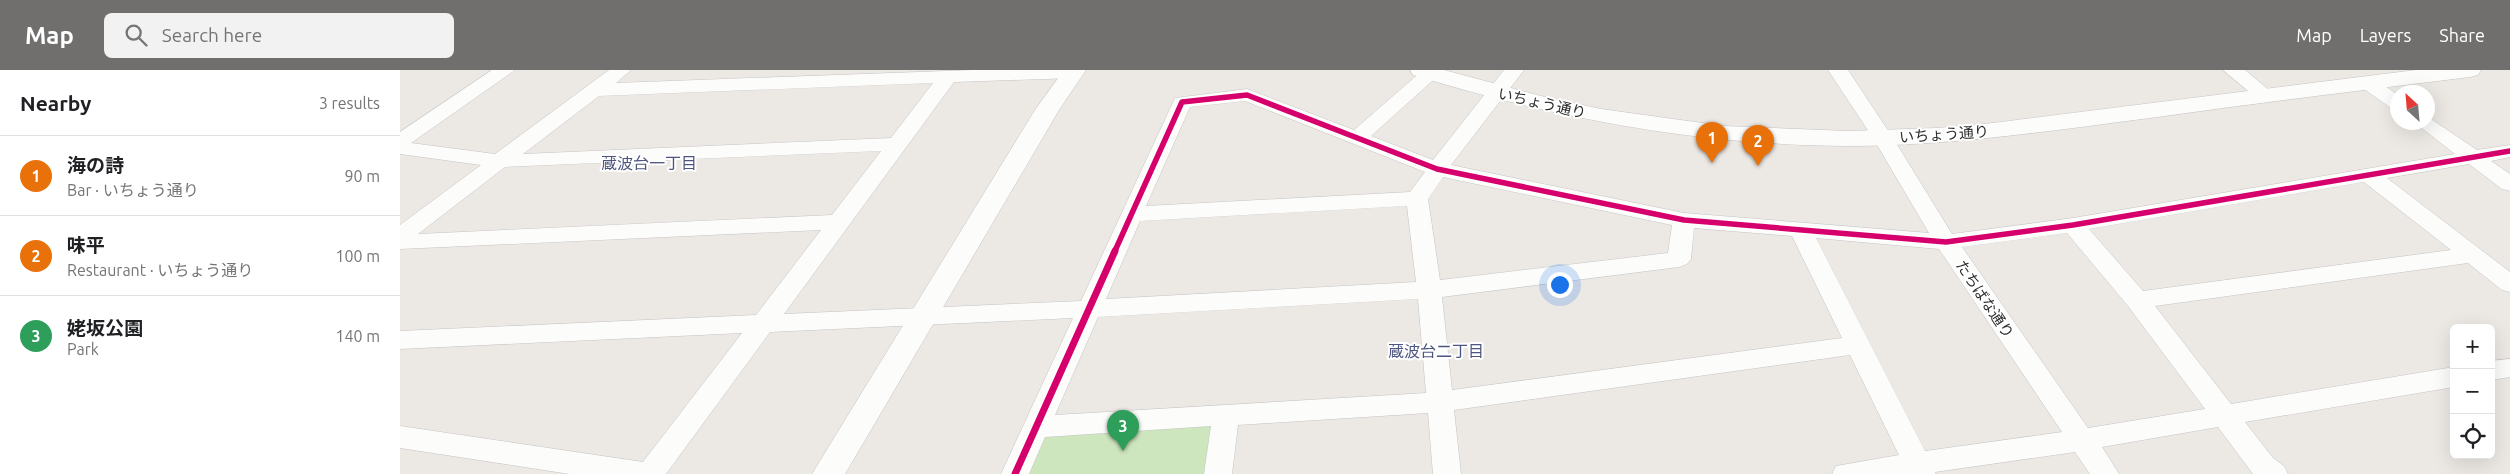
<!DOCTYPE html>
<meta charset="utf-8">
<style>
:root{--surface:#fff;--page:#f2f2f2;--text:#202124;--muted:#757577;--line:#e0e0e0;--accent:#706f6e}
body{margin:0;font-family:Ubuntu,"Noto Sans JP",sans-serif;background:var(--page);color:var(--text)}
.controls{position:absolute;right:15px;bottom:15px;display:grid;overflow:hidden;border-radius:8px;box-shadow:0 5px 20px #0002}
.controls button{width:45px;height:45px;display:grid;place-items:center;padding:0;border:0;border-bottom:1px solid var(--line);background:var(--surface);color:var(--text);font:25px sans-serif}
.compass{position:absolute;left:1990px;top:15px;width:45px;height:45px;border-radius:50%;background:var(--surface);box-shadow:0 5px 20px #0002;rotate:334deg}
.you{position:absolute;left:1159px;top:214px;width:18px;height:18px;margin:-12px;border:4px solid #fff;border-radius:50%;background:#1a73e8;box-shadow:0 0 0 8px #1a73e833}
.badge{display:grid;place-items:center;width:32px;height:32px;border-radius:50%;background:var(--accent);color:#fff;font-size:16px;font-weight:700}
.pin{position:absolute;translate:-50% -41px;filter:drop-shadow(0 1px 2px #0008)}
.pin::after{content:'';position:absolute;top:26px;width:18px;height:15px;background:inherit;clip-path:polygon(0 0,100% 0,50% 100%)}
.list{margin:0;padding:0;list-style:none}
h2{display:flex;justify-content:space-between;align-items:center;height:65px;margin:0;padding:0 20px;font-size:21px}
h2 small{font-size:16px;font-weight:400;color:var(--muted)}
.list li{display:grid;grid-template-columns:32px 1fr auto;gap:15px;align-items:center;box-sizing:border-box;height:80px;padding:0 20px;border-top:1px solid var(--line)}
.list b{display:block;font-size:19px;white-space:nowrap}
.list p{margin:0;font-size:16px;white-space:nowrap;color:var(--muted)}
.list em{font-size:16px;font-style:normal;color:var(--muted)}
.icon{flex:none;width:28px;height:28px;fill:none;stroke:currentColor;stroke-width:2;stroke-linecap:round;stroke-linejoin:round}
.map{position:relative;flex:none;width:2110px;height:404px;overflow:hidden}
header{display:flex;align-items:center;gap:30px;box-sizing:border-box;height:70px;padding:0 25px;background:var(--accent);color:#fff}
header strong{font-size:24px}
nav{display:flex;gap:28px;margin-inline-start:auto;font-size:18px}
.search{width:350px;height:45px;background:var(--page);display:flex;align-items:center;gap:12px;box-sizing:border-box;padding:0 18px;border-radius:8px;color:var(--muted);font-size:19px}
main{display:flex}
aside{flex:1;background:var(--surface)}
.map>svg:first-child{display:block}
.green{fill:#cee6be}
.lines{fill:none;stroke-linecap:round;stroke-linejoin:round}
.street-casing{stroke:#c5c4c5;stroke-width:1}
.secondary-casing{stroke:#c5c4c5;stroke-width:1}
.street{fill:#fcfcfb;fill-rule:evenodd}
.secondary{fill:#fcfcfb;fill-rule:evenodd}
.cycleway-far1-casing{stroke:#fff;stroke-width:8}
.cycleway-casing{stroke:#fff;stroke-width:10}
.cycleway-far1{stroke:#d6006c;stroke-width:5.5}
.cycleway{stroke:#d6006c;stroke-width:7}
.labels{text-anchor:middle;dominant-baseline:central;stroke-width:4;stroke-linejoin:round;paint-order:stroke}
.street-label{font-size:15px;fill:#2e2e2e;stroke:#fff}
.neighbourhood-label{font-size:16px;fill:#4d5680;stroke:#fff}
</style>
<header>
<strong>Map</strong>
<div class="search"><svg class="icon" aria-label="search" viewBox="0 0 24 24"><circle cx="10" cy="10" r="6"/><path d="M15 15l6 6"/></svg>Search here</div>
<nav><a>Map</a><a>Layers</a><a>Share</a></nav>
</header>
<main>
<aside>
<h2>Nearby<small>3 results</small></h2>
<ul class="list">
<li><span class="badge" style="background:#e8710a">1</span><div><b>海の詩</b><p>Bar · いちょう通り</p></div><em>90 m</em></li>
<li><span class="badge" style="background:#e8710a">2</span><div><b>味平</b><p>Restaurant · いちょう通り</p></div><em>100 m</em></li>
<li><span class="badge" style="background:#2e9e5b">3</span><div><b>姥坂公園</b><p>Park</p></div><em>140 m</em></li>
</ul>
</aside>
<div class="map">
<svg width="2110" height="404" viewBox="0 0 2110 404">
<rect width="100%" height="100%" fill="#ece8e4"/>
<!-- green -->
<path class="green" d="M 826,344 L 818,404 L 615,404 L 636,357 Z"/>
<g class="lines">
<!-- street casing -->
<g class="street-casing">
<path id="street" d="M 92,0 L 115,0 L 11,73 L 95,84 L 209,0 L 231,0 L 216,13 L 573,0 L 681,0 L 683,2 L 680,6 L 673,8 L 554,12 L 384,244 L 681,231 L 775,28 L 847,19 L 954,60 L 1023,0 L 1039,0 L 1041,3 L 971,66 L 1033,90 L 1104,0 L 1124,0 L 1051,95 L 1284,143 L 1529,163 L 1473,68 L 1428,0 L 1448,0 L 1493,68 L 1552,164 L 1673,148 L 2055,84 L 2014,52 L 2028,52 L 2028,47 L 2077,80 L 2110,75 L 2110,87 L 2091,91 L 2110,104 L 2110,121 L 2102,119 L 2069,94 L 1987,108 L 2110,202 L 2110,222 L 2102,220 L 2068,193 L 1755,236 L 1831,334 L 2054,297 L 2054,317 L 1845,352 L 1873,388 L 1884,396 L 1888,404 L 1853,404 L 1818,357 L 1702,377 L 1719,404 L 1690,404 L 1675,382 L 1535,402 L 1536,404 L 1432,404 L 1436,396 L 1499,385 L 1450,285 L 1054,340 L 1061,404 L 1033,404 L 1028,343 L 838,355 L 832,404 L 804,404 L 811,356 L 645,367 L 629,404 L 601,404 L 673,248 L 370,262 L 266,404 L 170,404 L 0,378 L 0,356 L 243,392 L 342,263 L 0,279 L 0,261 L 356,245 L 421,160 L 0,179 L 0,155 L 81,95 L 0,84 L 0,62 ZM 533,13 L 491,68 L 123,84 L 199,26 ZM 845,31 L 1025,102 L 1010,122 L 746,136 L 790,37 ZM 481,81 L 432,145 L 18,164 L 105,97 ZM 1043,107 L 1272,155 L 1268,183 L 1040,210 L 1028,129 ZM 1964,112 L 2051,180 L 1743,221 L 1689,159 ZM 1007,136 L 1016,212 L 706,229 L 740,151 ZM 1294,158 L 1392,166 L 1442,268 L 1052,320 L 1042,227 L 1279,197 L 1287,194 L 1291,189 ZM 1667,163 L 1728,236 L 1805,339 L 1688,358 L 1562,177 ZM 1416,168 L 1539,179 L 1662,362 L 1525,381 ZM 1018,229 L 1026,323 L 655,345 L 698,247 Z
M 1823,0 L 1845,0 L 1876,26 L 1873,30 L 1859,30 Z
M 1968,7 L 1975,9 L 1998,25 L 1998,40 L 1991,38 L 1961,17 L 1958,13 L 1961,9 Z
M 2110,289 L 2110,307 L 2091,310 L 2091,291 Z"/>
</g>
<!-- secondary casing -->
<g class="secondary-casing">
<path id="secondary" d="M 664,0 L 686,0 L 659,40 L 445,404 L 412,404 L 635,40 Z
M 1010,0 L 1044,0 L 1141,26 L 1201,39 L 1324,56 L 1447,61 L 1537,58 L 1593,53 L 2016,0 L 2081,0 L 2078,5 L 2070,7 C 1963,20 1857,33 1750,48 C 1649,61 1548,76 1446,76 C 1298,75 1154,48 1013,5 Z"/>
</g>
<!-- street -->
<use href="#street" class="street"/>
<!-- secondary -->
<use href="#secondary" class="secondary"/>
<!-- cycleway-far1 casing -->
<g class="cycleway-far1-casing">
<path id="cycleway-far1" d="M 714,183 L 782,32 L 847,25 L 1037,99 L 1284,150 L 1546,172 L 1673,155 L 2110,81"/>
</g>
<!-- cycleway casing -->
<g class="cycleway-casing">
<path id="cycleway" d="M 615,404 L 715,181"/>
</g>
<!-- cycleway-far1 -->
<use href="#cycleway-far1" class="cycleway-far1"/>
<!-- cycleway -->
<use href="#cycleway" class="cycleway"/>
</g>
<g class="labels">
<!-- street labels -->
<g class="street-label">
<text transform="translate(1142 33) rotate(13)">いちょう通り</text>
<text transform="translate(1544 64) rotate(-4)">いちょう通り</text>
<text transform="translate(1585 229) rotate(56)">たちばな通り</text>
</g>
<!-- neighbourhood labels -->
<g class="neighbourhood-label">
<text x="249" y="93">蔵波台一丁目</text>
<text x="1036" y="281">蔵波台二丁目</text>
</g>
</g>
</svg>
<div class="controls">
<button>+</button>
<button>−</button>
<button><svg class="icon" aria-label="locate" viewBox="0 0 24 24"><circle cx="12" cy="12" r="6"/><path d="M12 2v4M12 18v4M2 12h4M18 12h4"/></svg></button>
</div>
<svg class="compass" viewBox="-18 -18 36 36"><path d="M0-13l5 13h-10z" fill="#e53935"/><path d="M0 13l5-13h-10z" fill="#757577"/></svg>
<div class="you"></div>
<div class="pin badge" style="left:1312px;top:93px;background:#e8710a">1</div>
<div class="pin badge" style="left:1358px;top:96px;background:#e8710a">2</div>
<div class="pin badge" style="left:723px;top:381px;background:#2e9e5b">3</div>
</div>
</main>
